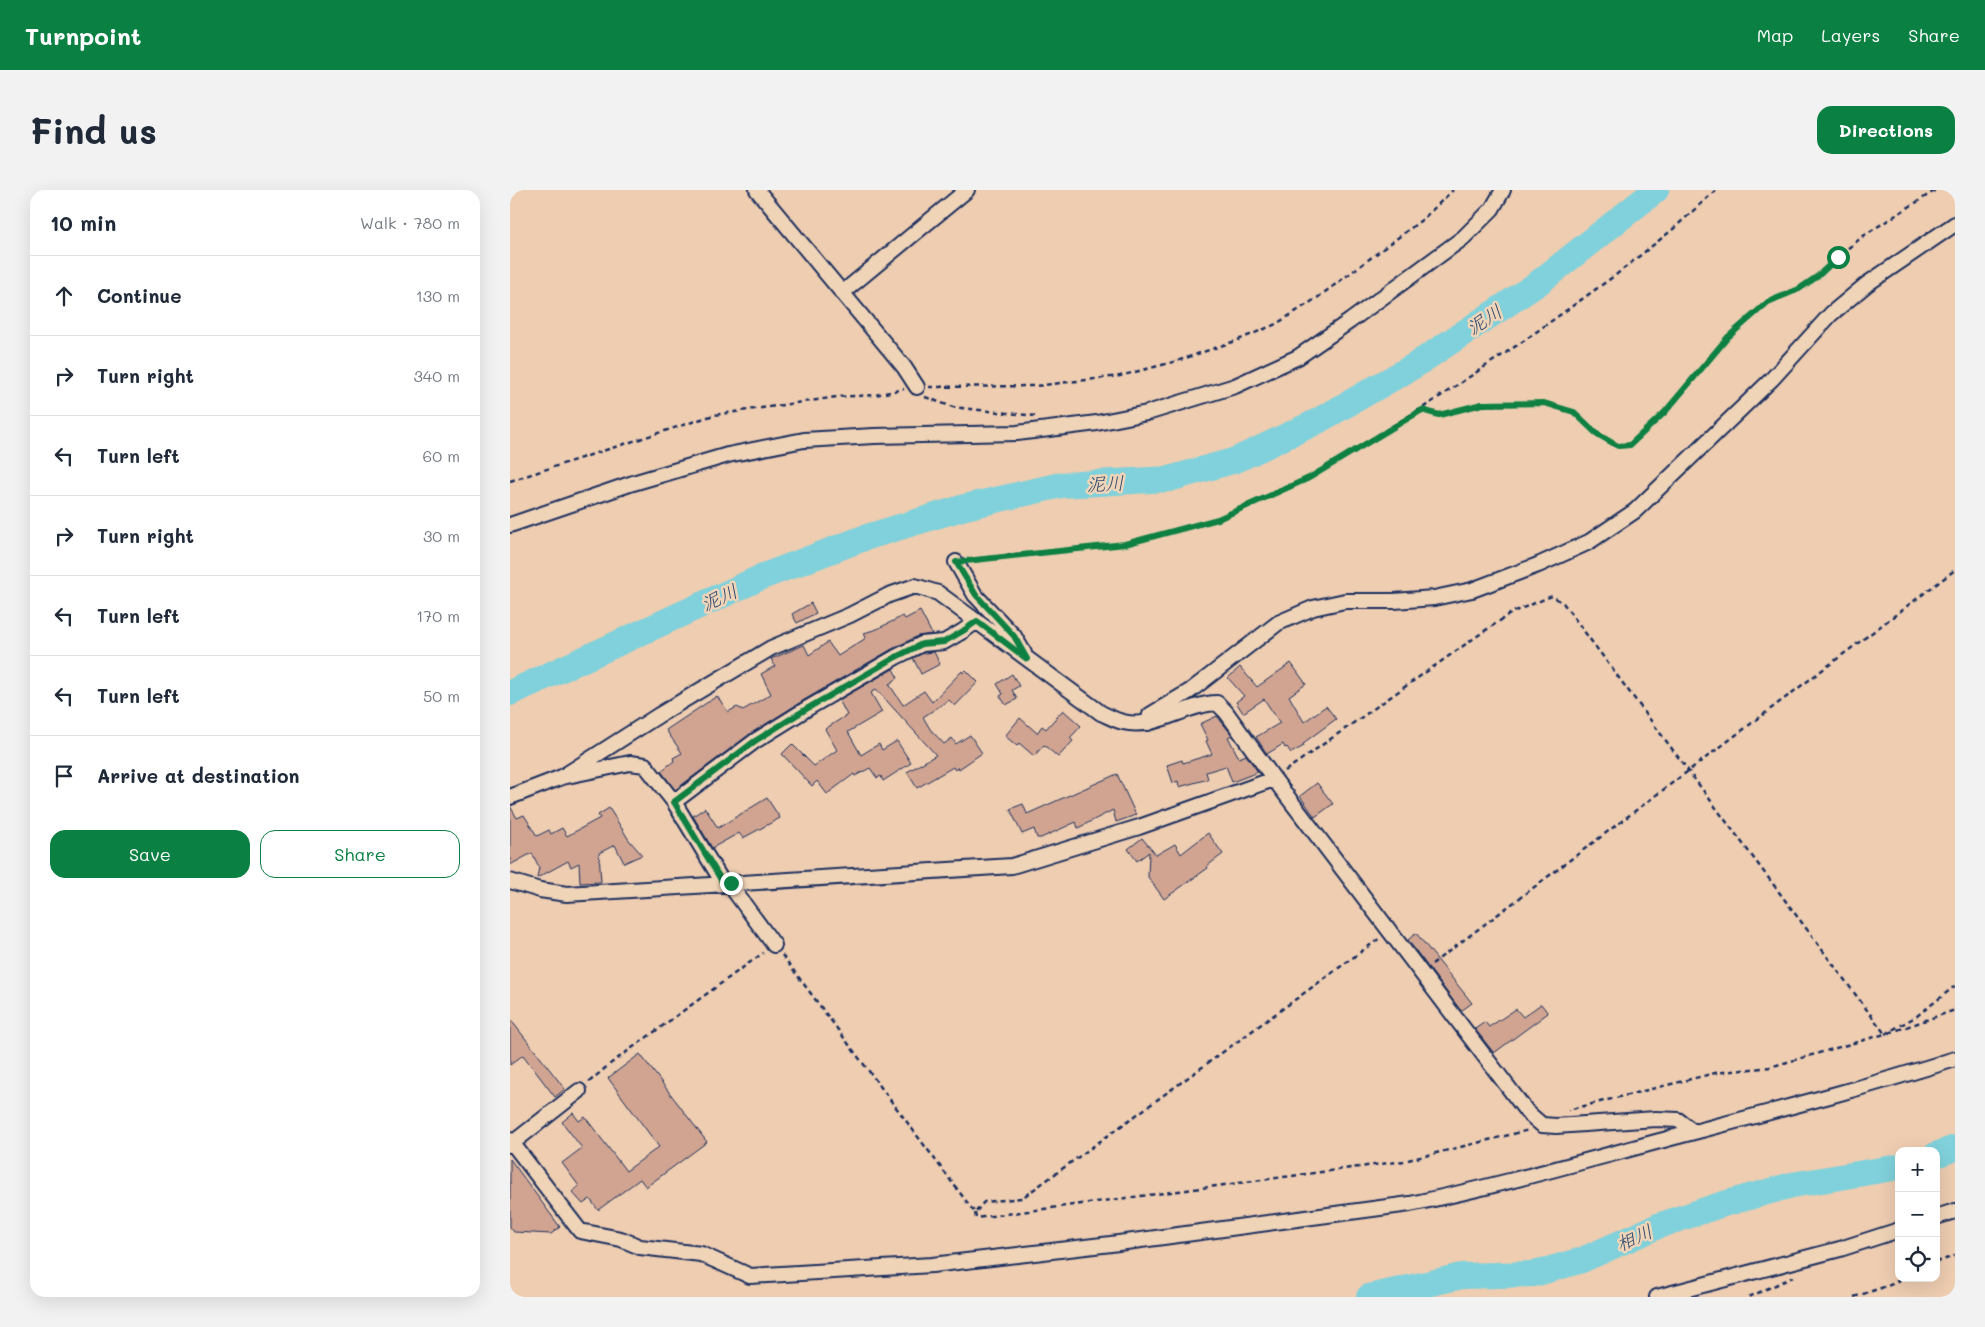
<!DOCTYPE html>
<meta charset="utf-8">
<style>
:root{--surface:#fff;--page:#f2f2f3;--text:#1f2937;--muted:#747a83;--line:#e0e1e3;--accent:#0b8043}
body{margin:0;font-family:Mali,"Klee One",sans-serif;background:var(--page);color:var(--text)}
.controls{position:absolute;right:15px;bottom:15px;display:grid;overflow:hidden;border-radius:10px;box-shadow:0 5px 20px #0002}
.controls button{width:45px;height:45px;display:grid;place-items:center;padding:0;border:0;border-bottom:1px solid var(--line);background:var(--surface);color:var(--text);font:25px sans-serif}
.stop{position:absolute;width:15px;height:15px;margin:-11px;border:4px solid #0b8043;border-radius:50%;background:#fff}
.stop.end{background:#0b8043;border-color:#fff;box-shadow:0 1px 5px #0008}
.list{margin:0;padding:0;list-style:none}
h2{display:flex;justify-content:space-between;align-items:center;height:65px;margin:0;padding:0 20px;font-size:21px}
h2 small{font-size:16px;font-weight:400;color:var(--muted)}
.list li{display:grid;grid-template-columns:32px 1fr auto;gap:15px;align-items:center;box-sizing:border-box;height:80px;padding:0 20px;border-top:1px solid var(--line)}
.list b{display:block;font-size:19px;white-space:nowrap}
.list em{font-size:16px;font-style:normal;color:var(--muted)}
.actions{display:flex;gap:10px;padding:15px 20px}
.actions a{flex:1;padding:11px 0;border:1px solid var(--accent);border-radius:15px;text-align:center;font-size:18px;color:var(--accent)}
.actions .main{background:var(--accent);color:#fff}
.icon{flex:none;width:28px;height:28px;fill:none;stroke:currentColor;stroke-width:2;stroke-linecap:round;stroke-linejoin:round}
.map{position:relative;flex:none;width:1445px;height:1107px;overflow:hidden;border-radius:15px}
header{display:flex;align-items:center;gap:30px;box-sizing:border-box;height:70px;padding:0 25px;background:var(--accent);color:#fff}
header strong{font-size:24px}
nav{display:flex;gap:28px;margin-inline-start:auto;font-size:18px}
.intro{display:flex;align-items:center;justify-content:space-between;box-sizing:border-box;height:120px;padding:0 30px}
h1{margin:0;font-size:35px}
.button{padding:12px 22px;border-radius:15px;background:var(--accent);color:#fff;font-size:18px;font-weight:700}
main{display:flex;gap:30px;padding:0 30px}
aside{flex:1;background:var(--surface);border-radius:15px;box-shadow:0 5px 20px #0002}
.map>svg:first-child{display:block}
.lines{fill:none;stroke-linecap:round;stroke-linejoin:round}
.river{stroke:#80d1db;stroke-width:26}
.building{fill:#d0a491;stroke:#1b2f5e}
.street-casing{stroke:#1b2f5e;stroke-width:18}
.path{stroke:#1b2f5e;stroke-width:2.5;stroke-dasharray:5 4;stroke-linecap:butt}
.street{stroke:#f0d4b7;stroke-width:14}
.route{stroke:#0b8043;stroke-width:6}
.labels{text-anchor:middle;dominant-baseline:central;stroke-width:5;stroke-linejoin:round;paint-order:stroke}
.water-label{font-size:19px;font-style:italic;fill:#2a4771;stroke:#f0d4b7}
</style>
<header>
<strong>Turnpoint</strong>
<nav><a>Map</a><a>Layers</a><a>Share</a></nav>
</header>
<div class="intro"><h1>Find us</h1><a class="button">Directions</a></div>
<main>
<aside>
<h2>10 min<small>Walk · 780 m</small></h2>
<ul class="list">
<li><svg class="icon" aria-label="ahead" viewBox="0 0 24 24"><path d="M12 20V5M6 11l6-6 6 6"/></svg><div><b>Continue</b></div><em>130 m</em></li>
<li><svg class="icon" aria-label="right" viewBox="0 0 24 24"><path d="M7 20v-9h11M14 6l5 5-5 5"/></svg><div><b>Turn right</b></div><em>340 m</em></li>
<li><svg class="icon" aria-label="left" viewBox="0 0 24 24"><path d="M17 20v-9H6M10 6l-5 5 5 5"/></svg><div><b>Turn left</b></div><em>60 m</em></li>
<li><svg class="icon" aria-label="right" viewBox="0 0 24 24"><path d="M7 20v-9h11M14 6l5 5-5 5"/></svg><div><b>Turn right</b></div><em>30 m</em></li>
<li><svg class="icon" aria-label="left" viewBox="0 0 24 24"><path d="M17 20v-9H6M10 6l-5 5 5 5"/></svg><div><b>Turn left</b></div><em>170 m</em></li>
<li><svg class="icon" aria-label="left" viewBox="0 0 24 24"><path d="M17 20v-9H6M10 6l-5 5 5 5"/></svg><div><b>Turn left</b></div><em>50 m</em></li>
<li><svg class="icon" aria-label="arrive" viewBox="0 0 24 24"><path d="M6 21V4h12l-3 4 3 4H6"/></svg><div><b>Arrive at destination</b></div></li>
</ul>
<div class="actions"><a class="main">Save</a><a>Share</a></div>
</aside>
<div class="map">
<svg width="1445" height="1107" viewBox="0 0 1445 1107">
<rect width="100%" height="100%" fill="#eecdb1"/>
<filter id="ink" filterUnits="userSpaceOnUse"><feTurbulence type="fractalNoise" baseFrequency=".02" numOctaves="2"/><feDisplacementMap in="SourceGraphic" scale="10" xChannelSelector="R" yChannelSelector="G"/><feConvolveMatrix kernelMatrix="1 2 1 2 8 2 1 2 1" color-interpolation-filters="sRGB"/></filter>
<g filter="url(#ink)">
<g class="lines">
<!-- river -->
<path class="river" d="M 0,503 L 254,386 L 354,348 L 455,317 L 551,295 L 659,289 L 726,270 L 806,232 L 904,176 L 1027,94 L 1146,0
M 1426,965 L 1445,958
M 859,1107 L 952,1086 L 1024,1084 L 1072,1070 L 1148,1036 L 1210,1015 L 1282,995 L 1389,977"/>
</g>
<!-- building -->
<path class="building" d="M 301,413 L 306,423 L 287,433 L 282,424 Z
M 410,421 L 422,444 L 408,446 L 382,459 L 294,510 L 240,544 L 165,600 L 151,581 L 164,571 L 163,568 L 172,563 L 156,540 L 207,506 L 218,522 L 227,517 L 233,520 L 261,504 L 251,484 L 265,476 L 261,469 L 294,455 L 299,465 L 318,452 L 328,466 L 356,448 L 354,443 L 367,439 L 393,426 L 395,429 Z
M 424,462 L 430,474 L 411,484 L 403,468 L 414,463 Z
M 781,473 L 796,494 L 779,506 L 794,532 L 816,516 L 826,529 L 796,551 L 796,552 L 793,554 L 794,556 L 781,563 L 777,557 L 775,558 L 773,554 L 757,564 L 746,547 L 770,533 L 754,509 L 733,523 L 726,512 L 734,506 L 718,488 L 730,477 L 747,497 Z
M 383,479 L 388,488 L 379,494 L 393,515 L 414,501 L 422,512 L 452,481 L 453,483 L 456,480 L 468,492 L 445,516 L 439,510 L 413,527 L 420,539 L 434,554 L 442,548 L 446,554 L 460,545 L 472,563 L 449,579 L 448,577 L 445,580 L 443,577 L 407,598 L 397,582 L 426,565 L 366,499 L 361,503 L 372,522 L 338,542 L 351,565 L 369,554 L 372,560 L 387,551 L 401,573 L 373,591 L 371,586 L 367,588 L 360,578 L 345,586 L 344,584 L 317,604 L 307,591 L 302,596 L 272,564 L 282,554 L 304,576 L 327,560 L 315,539 L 337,525 L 329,510 Z
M 502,484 L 509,496 L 502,500 L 507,509 L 496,515 L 490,506 L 493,504 L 487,494 Z
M 553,520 L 571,536 L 560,548 L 563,551 L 548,567 L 534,555 L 524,566 L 509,553 L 507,556 L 495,546 L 510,528 L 527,543 L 532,536 L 536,539 Z
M 707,526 L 722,545 L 718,547 L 729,568 L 736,565 L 748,582 L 722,592 L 716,576 L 696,582 L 698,589 L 669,597 L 668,591 L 663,593 L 657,575 L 672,570 L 673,573 L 702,564 L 696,551 L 698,550 L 690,534 Z
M 607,584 L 626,625 L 606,632 L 603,620 L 568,638 L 566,632 L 531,648 L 527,648 L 524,639 L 512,644 L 500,619 L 513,614 L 517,624 Z
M 807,593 L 823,614 L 805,627 L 790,606 Z
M 257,608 L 270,628 L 233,648 L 229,643 L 202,658 L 183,626 L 195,618 L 208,638 Z
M 0,616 L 7,628 L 14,625 L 27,646 L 39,640 L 41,644 L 52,638 L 57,646 L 90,628 L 88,625 L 99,618 L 119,650 L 132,665 L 114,673 L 105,655 L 89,663 L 91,692 L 70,693 L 69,673 L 61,677 L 58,671 L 27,688 L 29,677 L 22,663 L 0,675 Z
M 698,643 L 713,664 L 697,676 L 698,678 L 654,709 L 638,687 L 639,662 L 627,671 L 618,659 L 632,648 L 646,665 L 665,654 L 671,664 Z
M 906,743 L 962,813 L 951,821 L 898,750 Z
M 1031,814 L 1038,823 L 984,863 L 965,839 L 975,832 L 979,837 L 1006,819 L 1013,827 Z
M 0,829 L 55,899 L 45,907 L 13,865 L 0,875 Z
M 130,864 L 197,952 L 136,997 L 130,989 L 88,1020 L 80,1009 L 73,1014 L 62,1002 L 69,996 L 52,973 L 72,958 L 52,932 L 63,923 L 69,931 L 75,927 L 116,981 L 149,957 L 98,888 Z
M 0,969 L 50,1037 L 41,1044 L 4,1042 L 0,1037 Z"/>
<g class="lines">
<!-- street casing -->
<g class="street-casing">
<path id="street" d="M 247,0 L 394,177 L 407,197
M 332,103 L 457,0
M 0,335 L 123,293 L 218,265 L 294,250 L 364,246 L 507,243 L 587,233 L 637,223 L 725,196 L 788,167 L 840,131 L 953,48 L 982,19 L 993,0
M 446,372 L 465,405 L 504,446 L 514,463
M 638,533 L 640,525 L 680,501 L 768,433 L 803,418 L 835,411 L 884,411 L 924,408 L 962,400 L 1028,375 L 1079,352 L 1125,321 L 1262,189 L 1321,124 L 1357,94 L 1445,34
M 52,587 L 149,525 L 261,458 L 340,425 L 379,405 L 405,396 L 428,403 L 591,523 C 598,526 605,530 613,532 C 646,540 675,514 707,513 L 716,522 L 764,589 L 1017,922 L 1032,935 L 1046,936 L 1146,929 L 1168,930 L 1184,942
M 0,607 L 52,587 L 120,573 L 135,575 L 164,612 L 213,693
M 164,612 L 245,551 L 298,518 L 386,467 L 412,454 L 434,452 L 453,441 L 467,431
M 0,691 L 30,700 L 57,704 L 502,676 L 629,637 L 764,589
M 221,693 L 225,702 L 264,755
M 0,950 L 70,1041 L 111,1049 L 130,1057 L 191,1064 L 240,1086 L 422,1075 L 601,1054 L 900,1014 C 988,996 1074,971 1161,948 C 1256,923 1351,899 1445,869
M 0,955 L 69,901
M 1426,1027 L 1445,1021
M 1147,1107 L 1330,1059 L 1389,1040"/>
</g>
<!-- path -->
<path class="path" d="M 419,197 L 525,196 L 610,186 L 667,171 L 728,150 L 766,134 L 807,108 L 913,29 L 943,0
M 415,207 L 443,217 L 525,226
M 911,219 L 929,225 L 972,215 L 1033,213 L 1064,222 L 1087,244 L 1108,257 L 1120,255 L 1155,223 L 1218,147 L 1258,112 L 1289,99 L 1308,86 L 1327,67 L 1356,44 L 1426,0
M 0,291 L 204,225 L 327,207 L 365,205 L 394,199
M 460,370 L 615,354 L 708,329 L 799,288 L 911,219 L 1015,150 L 1107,84 L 1162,40 L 1206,0
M 775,581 L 973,442 L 1003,422 L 1042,406 L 1053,413 L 1375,844 L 1260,877 L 1205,883 L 1058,920
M 272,765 L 465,1023 L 474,1012 L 512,1008 L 870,748
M 922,774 L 1445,380
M 1379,843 L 1445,820
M 1375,844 L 1407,826 L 1445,796
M 79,892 L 100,874 L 253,763
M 465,1023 L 466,1028 L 894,971 L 1019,940
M 1426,1072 L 1445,1066
M 1239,1107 L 1283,1087
M 1344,1107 L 1380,1095 L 1393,1088"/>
<!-- street -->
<use href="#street" class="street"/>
</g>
</g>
<g class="lines" filter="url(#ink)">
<!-- route -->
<path class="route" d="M 221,693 L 213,693 L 164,612 L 245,551 L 298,518 L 386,467 L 412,454 L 434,452 L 453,441 L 467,431 L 517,469 L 504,446 L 466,405 L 446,372 L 615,354 L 708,329 L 799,288 L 912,220 L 929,225 L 972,214 L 1034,213 L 1064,222 L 1087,244 L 1108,256 L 1120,255 L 1155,222 L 1218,147 L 1258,112 L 1289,99 L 1308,86 L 1328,67"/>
</g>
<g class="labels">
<!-- water labels -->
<g class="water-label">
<text transform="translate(974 129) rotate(-33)">泥川</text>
<text transform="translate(595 293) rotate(-3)">泥川</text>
<text transform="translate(209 407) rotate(-25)">泥川</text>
<text transform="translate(1124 1047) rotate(-24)">相川</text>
</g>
</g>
</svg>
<div class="controls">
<button>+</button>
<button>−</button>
<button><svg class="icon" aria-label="locate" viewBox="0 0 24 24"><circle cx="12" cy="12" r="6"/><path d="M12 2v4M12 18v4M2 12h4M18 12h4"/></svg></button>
</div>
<div class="stop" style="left:1328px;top:67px"></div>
<div class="stop end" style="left:221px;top:693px"></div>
</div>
</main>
